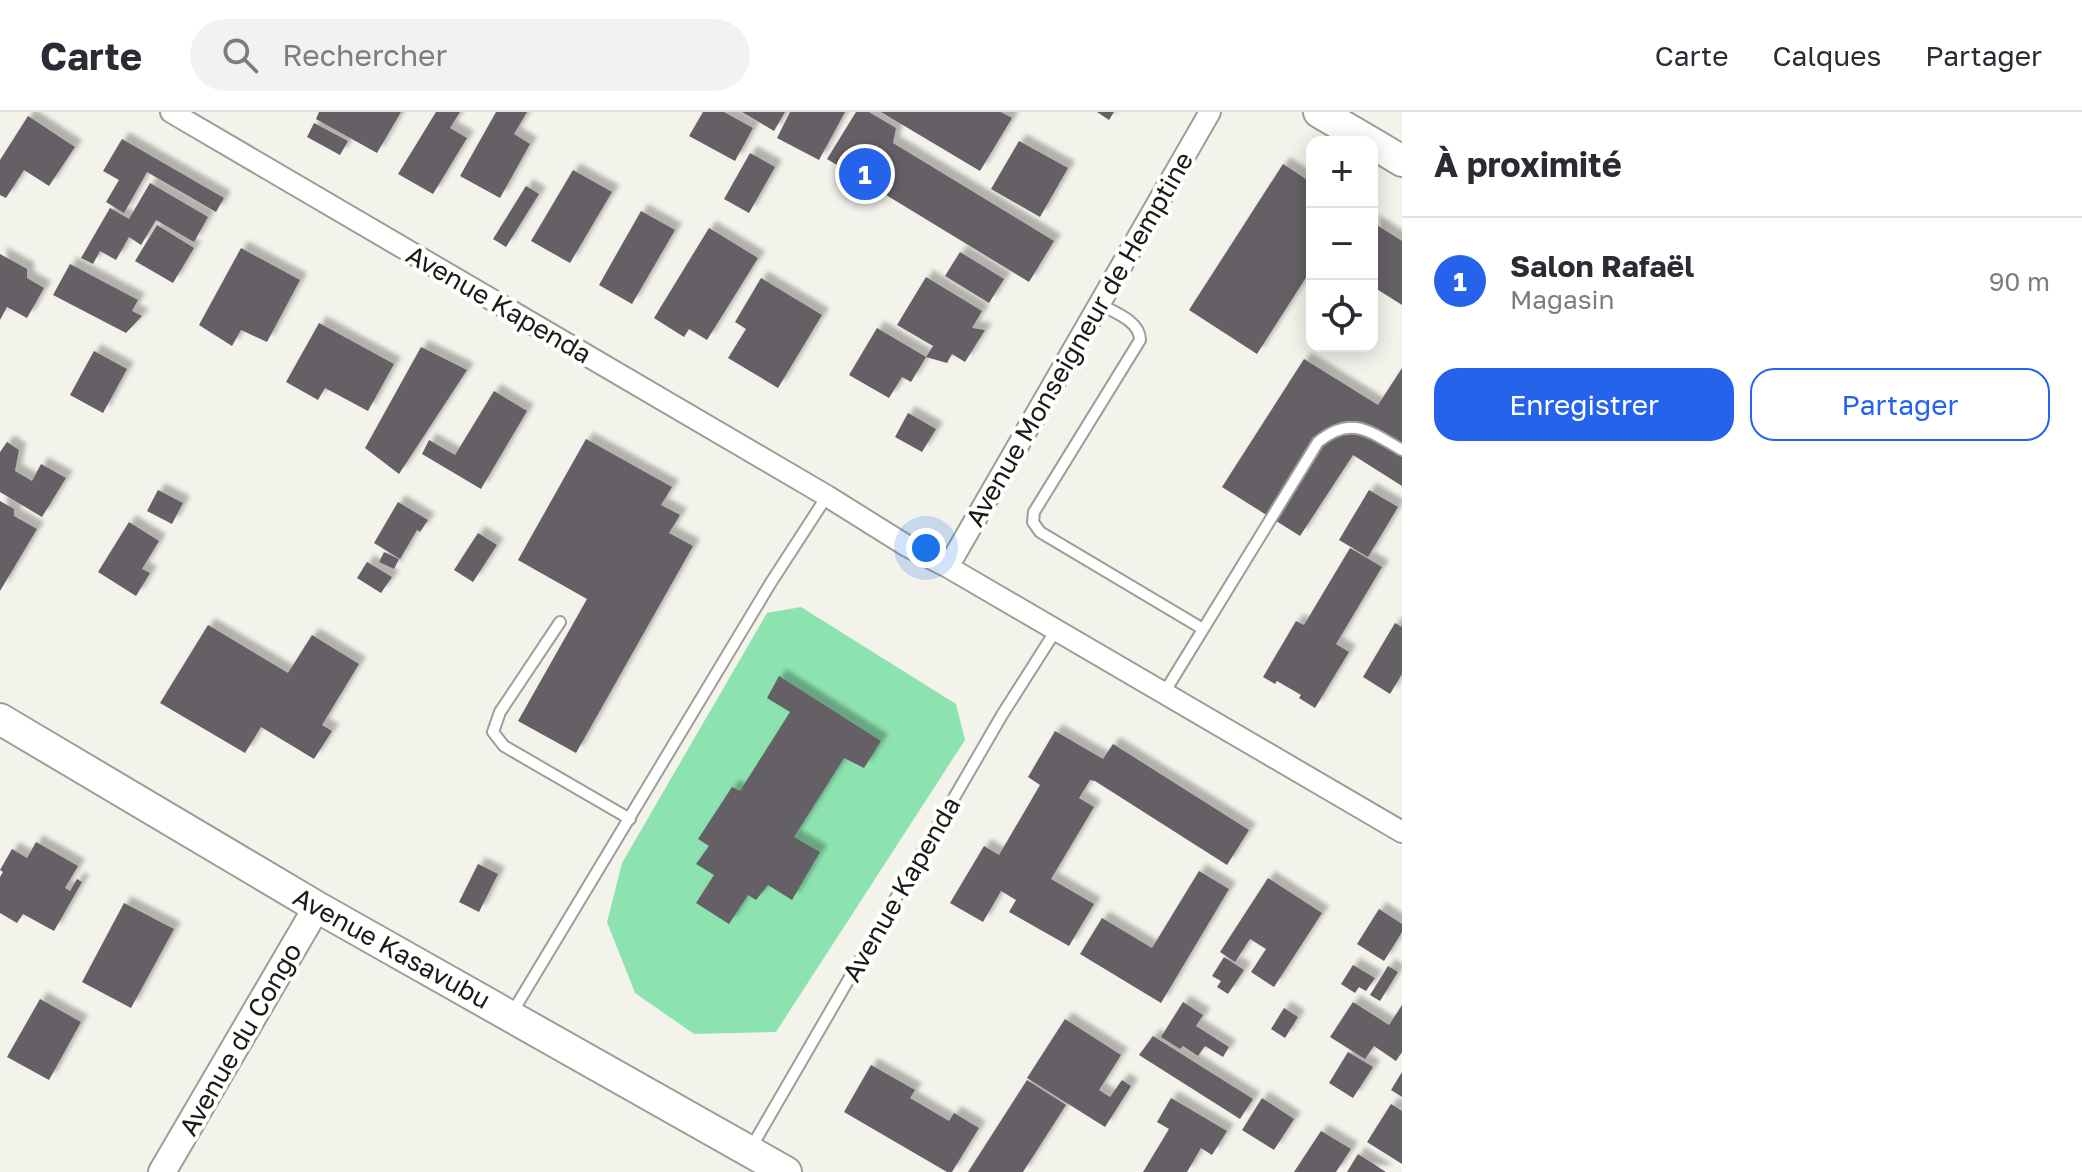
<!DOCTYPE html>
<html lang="fr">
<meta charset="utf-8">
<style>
:root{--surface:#fff;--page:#f2f2f3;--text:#2b2b33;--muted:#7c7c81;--line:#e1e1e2;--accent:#2563eb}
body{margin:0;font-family:"Golos Text",sans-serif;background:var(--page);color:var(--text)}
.controls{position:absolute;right:24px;top:24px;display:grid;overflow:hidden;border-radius:16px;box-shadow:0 4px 20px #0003}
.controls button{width:72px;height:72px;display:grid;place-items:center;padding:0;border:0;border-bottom:2px solid var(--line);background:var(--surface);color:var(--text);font:40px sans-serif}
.you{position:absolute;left:926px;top:436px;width:28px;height:28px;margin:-20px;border:6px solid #fff;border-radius:50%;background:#1a73e8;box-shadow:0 0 0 12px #1a73e833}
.badge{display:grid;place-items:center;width:52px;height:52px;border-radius:50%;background:var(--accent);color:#fff;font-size:26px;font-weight:700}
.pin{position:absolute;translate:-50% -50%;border:4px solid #fff;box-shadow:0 2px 8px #0006}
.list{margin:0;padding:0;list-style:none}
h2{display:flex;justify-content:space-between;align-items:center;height:104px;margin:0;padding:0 32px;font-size:34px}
h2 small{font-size:26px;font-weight:400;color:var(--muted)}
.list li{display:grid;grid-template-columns:52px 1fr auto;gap:24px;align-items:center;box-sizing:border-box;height:128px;padding:0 32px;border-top:2px solid var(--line)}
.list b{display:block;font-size:30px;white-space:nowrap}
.list p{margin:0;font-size:26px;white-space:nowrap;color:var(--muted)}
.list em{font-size:26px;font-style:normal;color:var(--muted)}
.actions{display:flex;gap:16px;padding:24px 32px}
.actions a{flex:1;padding:18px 0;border:2px solid var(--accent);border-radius:24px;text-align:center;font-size:28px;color:var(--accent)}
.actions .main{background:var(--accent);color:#fff}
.icon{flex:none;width:44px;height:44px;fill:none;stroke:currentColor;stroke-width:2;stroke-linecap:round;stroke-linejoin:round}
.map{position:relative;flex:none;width:1402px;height:1060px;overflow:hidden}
header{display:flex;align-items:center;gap:48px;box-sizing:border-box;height:112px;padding:0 40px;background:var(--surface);border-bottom:2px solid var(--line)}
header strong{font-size:38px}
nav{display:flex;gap:44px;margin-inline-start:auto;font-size:28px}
.search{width:560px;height:72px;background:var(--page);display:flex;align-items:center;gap:20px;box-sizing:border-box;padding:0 28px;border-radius:44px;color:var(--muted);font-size:30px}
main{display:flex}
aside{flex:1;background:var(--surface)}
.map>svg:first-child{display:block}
.green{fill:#8de3af}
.building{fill:#656166;filter:url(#shadow)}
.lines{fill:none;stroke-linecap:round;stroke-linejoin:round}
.service-casing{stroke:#9e9d97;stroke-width:14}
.minor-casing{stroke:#9e9d97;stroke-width:24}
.tertiary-casing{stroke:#9e9d97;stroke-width:30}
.secondary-casing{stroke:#9e9d97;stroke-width:34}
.service{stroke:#fff;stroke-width:10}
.minor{stroke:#fff;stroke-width:20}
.tertiary{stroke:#fff;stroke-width:26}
.secondary{stroke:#fff;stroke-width:30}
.labels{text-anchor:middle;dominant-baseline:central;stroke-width:8;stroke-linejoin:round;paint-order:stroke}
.street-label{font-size:26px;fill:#1b1a18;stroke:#fffffd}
</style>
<header>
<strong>Carte</strong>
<div class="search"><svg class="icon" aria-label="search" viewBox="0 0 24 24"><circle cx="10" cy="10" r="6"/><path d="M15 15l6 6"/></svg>Rechercher</div>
<nav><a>Carte</a><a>Calques</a><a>Partager</a></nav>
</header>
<main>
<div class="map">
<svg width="1402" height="1060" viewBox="0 0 1402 1060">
<defs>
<filter id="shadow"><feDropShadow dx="7" dy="-7" stdDeviation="2" flood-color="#0004"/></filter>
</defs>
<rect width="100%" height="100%" fill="#f3f2eb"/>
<!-- green -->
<path class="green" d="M 801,495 L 956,592 L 965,628 L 776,920 L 694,922 L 635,881 L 607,810 L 622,751 L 767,501 Z"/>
<!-- building -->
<path class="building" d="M 319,0 L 401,0 L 377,41 L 316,7 Z
M 436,0 L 460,0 L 450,16 L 467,26 L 433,82 L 398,62 Z
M 496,0 L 527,0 L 514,22 L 530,32 L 500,86 L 460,64 Z
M 703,0 L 724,0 L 753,16 L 735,49 L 689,24 Z
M 742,0 L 785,0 L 774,19 Z
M 790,0 L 845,0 L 819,48 L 777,26 Z
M 856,0 L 869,0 L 896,16 L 893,31 L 1054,129 L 1029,170 L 827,47 Z
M 881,0 L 1001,0 L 1012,6 L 980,59 Z
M 1097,0 L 1114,0 L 1109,8 Z
M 28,4 L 75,35 L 49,74 L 24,58 L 6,86 L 0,83 L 0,48 Z
M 314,11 L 348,29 L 340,43 L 307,25 Z
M 122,27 L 224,86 L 216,100 L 147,60 L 124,101 L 106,90 L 119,68 L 103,59 Z
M 1019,29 L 1068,56 L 1040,105 L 991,77 Z
M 750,41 L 775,55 L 749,101 L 724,87 Z
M 1283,52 L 1312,71 L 1312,156 L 1257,242 L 1189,198 Z
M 573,58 L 612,80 L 570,151 L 531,129 Z
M 150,71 L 208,105 L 194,130 L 156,108 L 141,133 L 129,125 L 116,148 L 100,139 L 93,152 L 81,146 L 110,96 L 129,107 Z
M 526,74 L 539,82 L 506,135 L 493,127 Z
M 641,99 L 675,118 L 632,192 L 599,173 Z
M 1372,110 L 1402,129 L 1402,193 L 1372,174 Z
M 157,113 L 194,136 L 173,171 L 135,149 Z
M 709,116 L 758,146 L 707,228 L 689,217 L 684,225 L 654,206 Z
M 241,136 L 300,168 L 267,230 L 241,218 L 232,234 L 199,213 Z
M 960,140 L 1004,167 L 989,191 L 945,164 Z
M 0,142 L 27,157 L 27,166 L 44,176 L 27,206 L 7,195 L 0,208 Z
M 70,152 L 138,188 L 132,199 L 142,204 L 126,221 L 53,183 Z
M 926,165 L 982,199 L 972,216 L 985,218 L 965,250 L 952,242 L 947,251 L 926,245 L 933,234 L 897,213 Z
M 761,166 L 822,203 L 778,276 L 728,246 L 746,217 L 735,210 Z
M 319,211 L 394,252 L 368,299 L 325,276 L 318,288 L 286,270 Z
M 877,216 L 926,245 L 911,270 L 902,265 L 889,286 L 849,263 Z
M 421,235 L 467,258 L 399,362 L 365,336 Z
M 94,239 L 127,257 L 103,301 L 70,283 Z
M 1304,247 L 1378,293 L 1402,256 L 1402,374 L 1353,343 L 1300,424 L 1222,375 Z
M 494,279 L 527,299 L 481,377 L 422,342 L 429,328 L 455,343 Z
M 908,301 L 936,317 L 922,340 L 895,325 Z
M 586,327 L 672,375 L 661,393 L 680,403 L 669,421 L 693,434 L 576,641 L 518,609 L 587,487 L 518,448 Z
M 7,330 L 19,338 L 15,359 L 32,369 L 41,352 L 66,366 L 42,405 L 0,380 L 0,340 Z
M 158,378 L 183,391 L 172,412 L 147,399 Z
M 1369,378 L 1398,395 L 1368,445 L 1339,428 Z
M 0,389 L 14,397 L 14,404 L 37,417 L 0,479 Z
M 398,390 L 428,408 L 420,420 L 417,418 L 400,447 L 374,431 Z
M 129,410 L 159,429 L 142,457 L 150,461 L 136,484 L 98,460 Z
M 478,421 L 497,433 L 473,470 L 454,458 Z
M 1350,436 L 1382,455 L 1336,532 L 1349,540 L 1315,596 L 1299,586 L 1301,583 L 1277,569 L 1275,572 L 1263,565 L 1296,509 L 1304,513 Z
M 384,440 L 399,447 L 394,457 L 379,450 Z
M 367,450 L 392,465 L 381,481 L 357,466 Z
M 1395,511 L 1402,515 L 1402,562 L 1390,582 L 1363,565 Z
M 208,513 L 288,561 L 312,523 L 359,552 L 322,613 L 332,619 L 314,647 L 261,615 L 245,641 L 160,591 Z
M 779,564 L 881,629 L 864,656 L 844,646 L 794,725 L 820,740 L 792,788 L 768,773 L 756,788 L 748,783 L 729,812 L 696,791 L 714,763 L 696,752 L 709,734 L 698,727 L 732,675 L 740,679 L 790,600 L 767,586 Z
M 1055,619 L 1103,647 L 1113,632 L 1249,718 L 1227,753 L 1095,669 L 1090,668 L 1079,686 L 1094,695 L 1051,767 L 1094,792 L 1069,834 L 1009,800 L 1016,788 L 1001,779 L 983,810 L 950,791 L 984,734 L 999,743 L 1040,673 L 1028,665 Z
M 36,730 L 78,754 L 65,776 L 70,779 L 77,767 L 82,770 L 54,819 L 23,802 L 17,811 L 0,801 L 0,765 L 3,760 L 0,758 L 12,737 L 27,746 Z
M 478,752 L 498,762 L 479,800 L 459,790 Z
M 1199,759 L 1229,777 L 1161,891 L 1080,842 L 1102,806 L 1152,836 Z
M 1268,766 L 1322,801 L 1274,875 L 1251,860 L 1266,837 L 1250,827 L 1235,850 L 1220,840 Z
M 124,791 L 174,817 L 131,896 L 82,870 Z
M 1379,797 L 1402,812 L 1402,820 L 1384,849 L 1357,832 Z
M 1224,845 L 1244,858 L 1228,882 L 1217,875 L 1221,869 L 1212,864 Z
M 1353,853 L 1375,866 L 1366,879 L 1359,875 L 1355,881 L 1341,872 Z
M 1388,854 L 1398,860 L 1380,889 L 1370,883 Z
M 40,887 L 81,910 L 49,968 L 7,945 Z
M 1183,890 L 1203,903 L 1196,914 L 1229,935 L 1223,945 L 1205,934 L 1198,944 L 1183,934 L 1180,937 L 1161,925 Z
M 1353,890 L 1389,913 L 1402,893 L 1402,940 L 1396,949 L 1374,934 L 1365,947 L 1330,925 Z
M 1284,896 L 1298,905 L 1285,926 L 1271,917 Z
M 1065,907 L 1121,943 L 1099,978 L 1110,985 L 1122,968 L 1131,974 L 1105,1015 L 1027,966 Z
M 1153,924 L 1253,987 L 1240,1007 L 1139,943 Z
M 1348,940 L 1373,955 L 1353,986 L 1329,971 Z
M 871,953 L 915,978 L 910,986 L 949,1009 L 954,1001 L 979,1016 L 952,1060 L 947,1060 L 844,1000 Z
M 1402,960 L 1402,985 L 1391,978 Z
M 1027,968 L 1066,993 L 1023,1060 L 968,1060 Z
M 1171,986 L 1227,1019 L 1212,1043 L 1201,1036 L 1187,1060 L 1143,1060 L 1169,1017 L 1157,1010 Z
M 1262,986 L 1294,1007 L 1274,1038 L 1242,1018 Z
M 1391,992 L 1402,999 L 1402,1052 L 1367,1030 Z
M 1321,1019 L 1351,1037 L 1336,1060 L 1294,1060 Z
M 1358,1042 L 1386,1060 L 1347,1060 Z"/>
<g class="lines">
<!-- service casing -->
<g class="service-casing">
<path id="service" d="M 1099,192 C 1114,200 1140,209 1140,228 L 1034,400 L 1033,410 L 1040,420 L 1203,517
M 560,510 L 500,600 L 493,620 L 504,634 L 630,707
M 1164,581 L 1318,330 C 1351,303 1369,319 1402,338
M 512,901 L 770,472 L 827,384
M 751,1036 L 1002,603 L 1056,518"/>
</g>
<!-- minor casing -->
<g class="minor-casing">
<path id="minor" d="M 171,0 L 827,384 L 907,434 L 948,455 L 1402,720
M 948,455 L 1210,0"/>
</g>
<!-- tertiary casing -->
<g class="tertiary-casing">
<path id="tertiary" d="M 162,1060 L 317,795"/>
</g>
<!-- secondary casing -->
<g class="secondary-casing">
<path id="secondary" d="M 1319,0 L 1370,30
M 1372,31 L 1402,49
M 0,607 L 317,795 L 786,1060"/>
</g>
<!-- service -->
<use href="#service" class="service"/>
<!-- minor -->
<use href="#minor" class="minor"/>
<!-- tertiary -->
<use href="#tertiary" class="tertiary"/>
<!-- secondary -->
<use href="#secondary" class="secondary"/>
</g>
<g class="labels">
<!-- street labels -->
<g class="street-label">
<text transform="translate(499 192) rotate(30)">Avenue Kapenda</text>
<text transform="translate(1079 227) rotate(-60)">Avenue Monseigneur de Hemptine</text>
<text transform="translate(901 777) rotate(-60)">Avenue Kapenda</text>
<text transform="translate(392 836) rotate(29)">Avenue Kasavubu</text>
<text transform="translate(240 927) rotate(-60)">Avenue du Congo</text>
</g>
</g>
</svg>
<div class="controls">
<button>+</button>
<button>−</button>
<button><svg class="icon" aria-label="locate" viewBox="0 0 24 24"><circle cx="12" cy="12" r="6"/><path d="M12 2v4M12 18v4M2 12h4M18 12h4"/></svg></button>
</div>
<div class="you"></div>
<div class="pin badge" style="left:865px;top:62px">1</div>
</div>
<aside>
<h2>À proximité<small></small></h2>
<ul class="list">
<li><span class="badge">1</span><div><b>Salon Rafaël</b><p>Magasin</p></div><em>90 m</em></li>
</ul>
<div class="actions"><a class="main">Enregistrer</a><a>Partager</a></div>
</aside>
</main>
